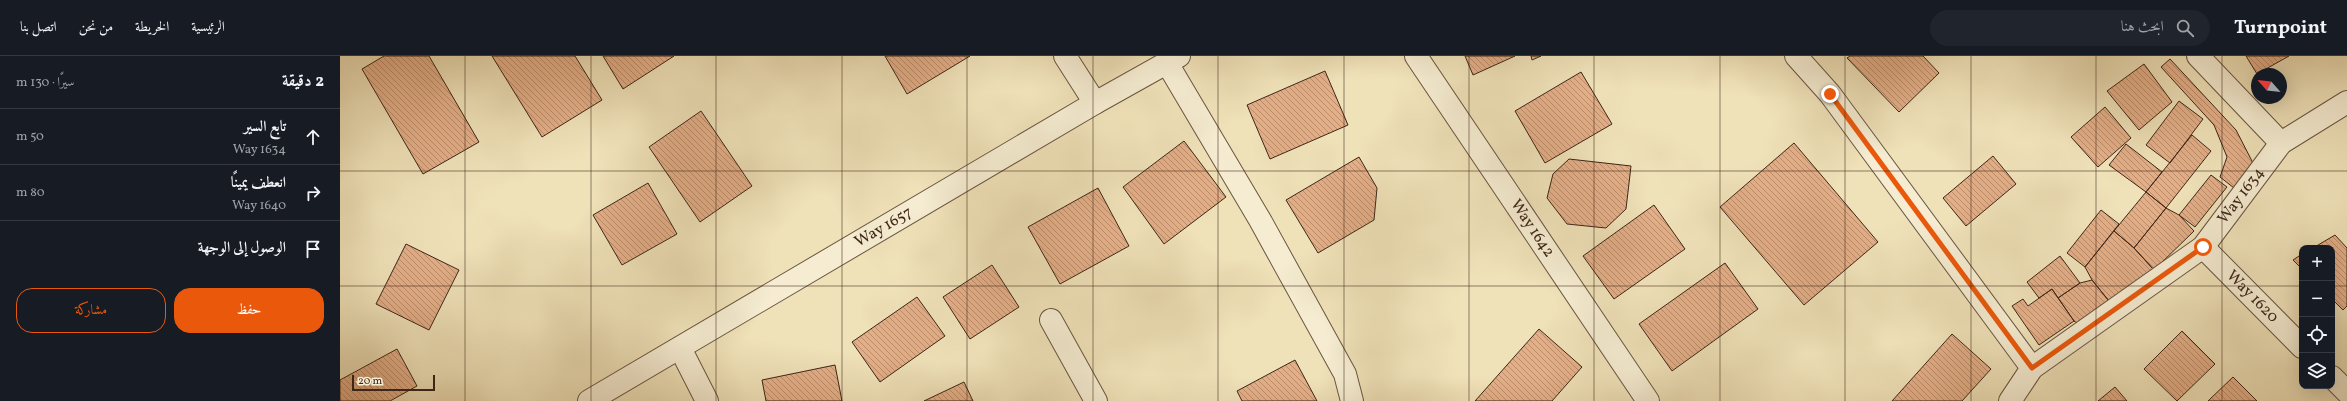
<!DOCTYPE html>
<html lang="ar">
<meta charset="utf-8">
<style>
:root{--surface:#171b24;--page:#20242c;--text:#f1f3f6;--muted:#9ea1a6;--line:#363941;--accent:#ea580c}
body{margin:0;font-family:Vollkorn,Amiri,serif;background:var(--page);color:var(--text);direction:rtl}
.controls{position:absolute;right:12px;bottom:12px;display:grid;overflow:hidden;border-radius:8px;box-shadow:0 4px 16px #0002}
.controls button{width:36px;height:36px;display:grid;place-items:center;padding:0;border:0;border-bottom:1px solid var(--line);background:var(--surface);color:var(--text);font:20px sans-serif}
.compass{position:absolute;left:1911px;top:12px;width:36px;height:36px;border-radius:50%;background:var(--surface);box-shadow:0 4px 16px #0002;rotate:297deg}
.scale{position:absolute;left:12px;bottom:10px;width:83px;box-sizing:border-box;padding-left:4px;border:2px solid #3e2618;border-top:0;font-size:11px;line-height:14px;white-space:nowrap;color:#3e2618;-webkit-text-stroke:3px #f5ecd1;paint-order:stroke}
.stop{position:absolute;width:12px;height:12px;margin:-9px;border:3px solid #ea580c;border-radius:50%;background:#fff}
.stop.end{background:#ea580c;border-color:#fff;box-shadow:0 1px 4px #0008}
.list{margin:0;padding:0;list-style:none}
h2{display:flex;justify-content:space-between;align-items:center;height:52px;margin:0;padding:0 16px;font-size:17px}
h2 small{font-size:13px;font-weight:400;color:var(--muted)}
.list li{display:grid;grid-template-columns:26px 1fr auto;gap:12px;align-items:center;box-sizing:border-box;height:56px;padding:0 16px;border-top:1px solid var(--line)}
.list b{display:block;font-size:15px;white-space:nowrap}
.list p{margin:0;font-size:13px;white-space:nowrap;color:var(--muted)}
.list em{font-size:13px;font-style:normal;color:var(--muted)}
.actions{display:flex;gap:8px;padding:12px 16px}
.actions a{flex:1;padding:9px 0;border:1px solid var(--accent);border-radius:16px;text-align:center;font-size:14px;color:var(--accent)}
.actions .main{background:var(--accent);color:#fff}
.icon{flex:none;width:22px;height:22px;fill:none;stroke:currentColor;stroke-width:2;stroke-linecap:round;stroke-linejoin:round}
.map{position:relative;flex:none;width:2007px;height:345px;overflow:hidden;direction:ltr}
header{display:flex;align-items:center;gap:24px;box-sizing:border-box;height:56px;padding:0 20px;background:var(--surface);border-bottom:1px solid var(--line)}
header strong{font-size:19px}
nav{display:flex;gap:22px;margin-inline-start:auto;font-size:14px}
.search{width:280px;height:36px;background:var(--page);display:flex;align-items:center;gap:10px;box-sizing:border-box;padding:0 14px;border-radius:22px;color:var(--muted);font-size:15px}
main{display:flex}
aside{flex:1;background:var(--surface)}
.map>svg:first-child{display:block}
.building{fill:url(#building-back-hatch);stroke:#3e2618}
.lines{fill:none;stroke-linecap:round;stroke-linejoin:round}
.minor-casing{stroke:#6a5540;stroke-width:24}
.tertiary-casing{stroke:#6a5540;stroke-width:24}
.minor{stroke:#f5ecd1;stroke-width:22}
.tertiary{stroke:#f5ecd1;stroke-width:22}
.route{stroke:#ea580c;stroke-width:5}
.grid{fill:none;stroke:#3e2618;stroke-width:1;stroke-opacity:0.55}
.labels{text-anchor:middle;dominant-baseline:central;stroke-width:3;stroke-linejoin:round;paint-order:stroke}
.street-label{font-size:16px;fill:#3e2618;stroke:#f5ecd1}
</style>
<header>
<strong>Turnpoint</strong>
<div class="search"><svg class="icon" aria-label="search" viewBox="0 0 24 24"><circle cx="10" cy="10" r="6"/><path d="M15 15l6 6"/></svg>ابحث هنا</div>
<nav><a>الرئيسية</a><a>الخريطة</a><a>من نحن</a><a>اتصل بنا</a></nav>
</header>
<main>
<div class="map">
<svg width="2007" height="345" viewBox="0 0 2007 345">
<defs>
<pattern id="building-back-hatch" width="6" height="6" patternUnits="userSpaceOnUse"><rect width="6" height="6" fill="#e4ae86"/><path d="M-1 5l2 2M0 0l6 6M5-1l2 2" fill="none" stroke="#ba8d6d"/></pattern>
</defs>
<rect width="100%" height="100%" fill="#efe1b8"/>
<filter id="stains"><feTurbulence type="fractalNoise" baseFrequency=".005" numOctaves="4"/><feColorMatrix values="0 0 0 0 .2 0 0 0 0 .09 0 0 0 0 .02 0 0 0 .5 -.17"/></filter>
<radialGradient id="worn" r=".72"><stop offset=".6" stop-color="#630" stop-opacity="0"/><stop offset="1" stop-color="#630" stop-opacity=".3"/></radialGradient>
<!-- building -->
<path class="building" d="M 44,0 L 89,0 L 139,86 L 83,118 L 22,13 Z
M 152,0 L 235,0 L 262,44 L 202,81 Z
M 263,0 L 334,0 L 283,33 Z
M 545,0 L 630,0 L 567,38 Z
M 1125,0 L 1175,0 L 1133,19 Z
M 1191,0 L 1201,0 L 1192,4 Z
M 1510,0 L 1583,0 L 1599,17 L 1559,56 L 1507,2 Z
M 1906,0 L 1949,0 L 1917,18 Z
M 1830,3 L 1896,74 L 1913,107 L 1894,132 L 1880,121 L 1887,101 L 1874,69 L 1821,11 Z
M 1804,8 L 1832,46 L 1799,74 L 1767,35 Z
M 985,15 L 1008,69 L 930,103 L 907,49 Z
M 1241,16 L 1272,68 L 1205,107 L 1175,55 Z
M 1839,45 L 1863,63 L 1830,107 L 1806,89 Z
M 1765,51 L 1791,82 L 1758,111 L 1731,81 Z
M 361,55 L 412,130 L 360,166 L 309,91 Z
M 1852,79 L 1871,95 L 1826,152 L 1806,136 Z
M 844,85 L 886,141 L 824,188 L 783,131 Z
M 1454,87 L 1538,186 L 1464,249 L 1380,151 Z
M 1786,88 L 1822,116 L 1806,136 L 1769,109 Z
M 1653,100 L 1676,128 L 1626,170 L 1603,142 Z
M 1019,101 L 1037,132 L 1034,164 L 978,197 L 946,144 Z
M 1229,103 L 1291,110 L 1286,153 L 1266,172 L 1227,168 L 1207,142 L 1213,118 Z
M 1871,119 L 1887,131 L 1855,171 L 1839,159 Z
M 308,127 L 337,178 L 282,209 L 253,159 Z
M 758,132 L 789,190 L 720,228 L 688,171 Z
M 1806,136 L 1826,152 L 1794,192 L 1774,175 Z
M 1314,149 L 1345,193 L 1274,243 L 1243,200 Z
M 1826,152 L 1839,159 L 1854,175 L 1814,214 L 1794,192 Z
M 1761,154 L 1779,168 L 1745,211 L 1727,197 Z
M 1774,175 L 1794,192 L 1814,214 L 1769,245 L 1752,224 L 1745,211 Z
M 1995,179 L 2007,192 L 2007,250 L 2003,254 L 1992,243 L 1992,192 L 1973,192 Z
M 66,188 L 119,214 L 89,274 L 36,248 Z
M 1962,198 L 1962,213 L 1953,204 Z
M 1720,200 L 1740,227 L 1718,242 L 1712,233 L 1699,242 L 1687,226 Z
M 1385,207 L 1418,253 L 1332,315 L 1299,268 Z
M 652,209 L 679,251 L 630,283 L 603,241 Z
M 1752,224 L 1769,245 L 1739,269 L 1734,265 L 1718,242 L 1740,227 Z
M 1712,233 L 1734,265 L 1699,289 L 1672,250 L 1683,243 L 1688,250 Z
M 577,241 L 605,280 L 540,326 L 512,286 Z
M 1199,273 L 1242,311 L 1212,345 L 1135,345 Z
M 1842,275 L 1875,308 L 1837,345 L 1804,313 Z
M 1612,278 L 1651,313 L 1622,345 L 1552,345 Z
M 57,293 L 77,330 L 50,345 L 0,345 L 0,324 Z
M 955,304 L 977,345 L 902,345 L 897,335 Z
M 495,309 L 502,345 L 426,345 L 422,324 Z
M 1893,321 L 1917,345 L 1868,345 Z
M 624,326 L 633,345 L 584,345 Z
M 1775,331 L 1787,345 L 1758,345 Z"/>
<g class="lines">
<!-- minor casing -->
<g class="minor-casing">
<g id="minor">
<path d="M 725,0 L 755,47"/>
<path id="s1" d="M 1076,0 L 1308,345"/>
<path d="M 1456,0 L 1490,38 L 1692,312"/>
<path d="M 1858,0 L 1941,87"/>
<path d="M 827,7 L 920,164 L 1005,318 L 1012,345"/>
<path id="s2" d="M 1863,191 L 1962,291"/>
<path d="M 711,264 L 756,345"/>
<path d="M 340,292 L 367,345"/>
<path d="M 1992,321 L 2007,336"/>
<path id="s3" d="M 1670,345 L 1692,312 L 1863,191 L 1941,87 L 2007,46"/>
</g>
</g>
<!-- tertiary casing -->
<g class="tertiary-casing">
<g id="tertiary">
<path id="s4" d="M 249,345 L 755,47 L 839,0"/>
</g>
</g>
<!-- minor -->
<use href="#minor" class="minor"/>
<!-- tertiary -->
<use href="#tertiary" class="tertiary"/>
</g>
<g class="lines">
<!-- route -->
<path class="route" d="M 1490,38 L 1692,312 L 1863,191"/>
</g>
<!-- grid -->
<path class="grid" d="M 125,0 L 125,345M 251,0 L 251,345M 376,0 L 376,345M 502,0 L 502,345M 627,0 L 627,345M 753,0 L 753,345M 878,0 L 878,345M 1004,0 L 1004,345M 1129,0 L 1129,345M 1254,0 L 1254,345M 1380,0 L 1380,345M 1505,0 L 1505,345M 1631,0 L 1631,345M 1756,0 L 1756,345M 1882,0 L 1882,345M 0,115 L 2007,115M 0,230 L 1962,230M 1992,230 L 2007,230"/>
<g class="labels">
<!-- street labels -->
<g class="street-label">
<text stroke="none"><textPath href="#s3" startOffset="313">Way 1634</textPath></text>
<text stroke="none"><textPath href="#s4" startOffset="342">Way 1657</textPath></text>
<text stroke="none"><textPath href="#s1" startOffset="208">Way 1642</textPath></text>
<text stroke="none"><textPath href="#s2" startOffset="70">Way 1620</textPath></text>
</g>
</g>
<rect width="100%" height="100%" filter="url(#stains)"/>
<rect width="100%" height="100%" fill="url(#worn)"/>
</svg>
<div class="controls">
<button>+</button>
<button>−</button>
<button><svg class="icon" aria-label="locate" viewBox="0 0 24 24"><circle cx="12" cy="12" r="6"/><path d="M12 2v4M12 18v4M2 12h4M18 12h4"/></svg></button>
<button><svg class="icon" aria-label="layers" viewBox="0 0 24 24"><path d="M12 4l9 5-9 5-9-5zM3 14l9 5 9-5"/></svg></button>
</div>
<svg class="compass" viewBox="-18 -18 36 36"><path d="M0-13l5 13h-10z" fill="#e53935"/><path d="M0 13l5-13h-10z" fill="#9ea1a6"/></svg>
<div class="scale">20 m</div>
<div class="stop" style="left:1863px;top:191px"></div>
<div class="stop end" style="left:1490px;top:38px"></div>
</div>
<aside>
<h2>2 دقيقة<small>سيرًا · 130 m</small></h2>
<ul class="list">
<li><svg class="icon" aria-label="ahead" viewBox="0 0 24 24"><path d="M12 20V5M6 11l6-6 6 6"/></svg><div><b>تابع السير</b><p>Way 1634</p></div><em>50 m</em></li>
<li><svg class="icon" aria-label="right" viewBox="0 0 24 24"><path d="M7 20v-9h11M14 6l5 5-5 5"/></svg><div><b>انعطف يمينًا</b><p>Way 1640</p></div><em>80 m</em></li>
<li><svg class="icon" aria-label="arrive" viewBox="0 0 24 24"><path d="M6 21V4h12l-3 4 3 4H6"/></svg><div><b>الوصول إلى الوجهة</b></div></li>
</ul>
<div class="actions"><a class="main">حفظ</a><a>مشاركة</a></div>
</aside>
</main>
